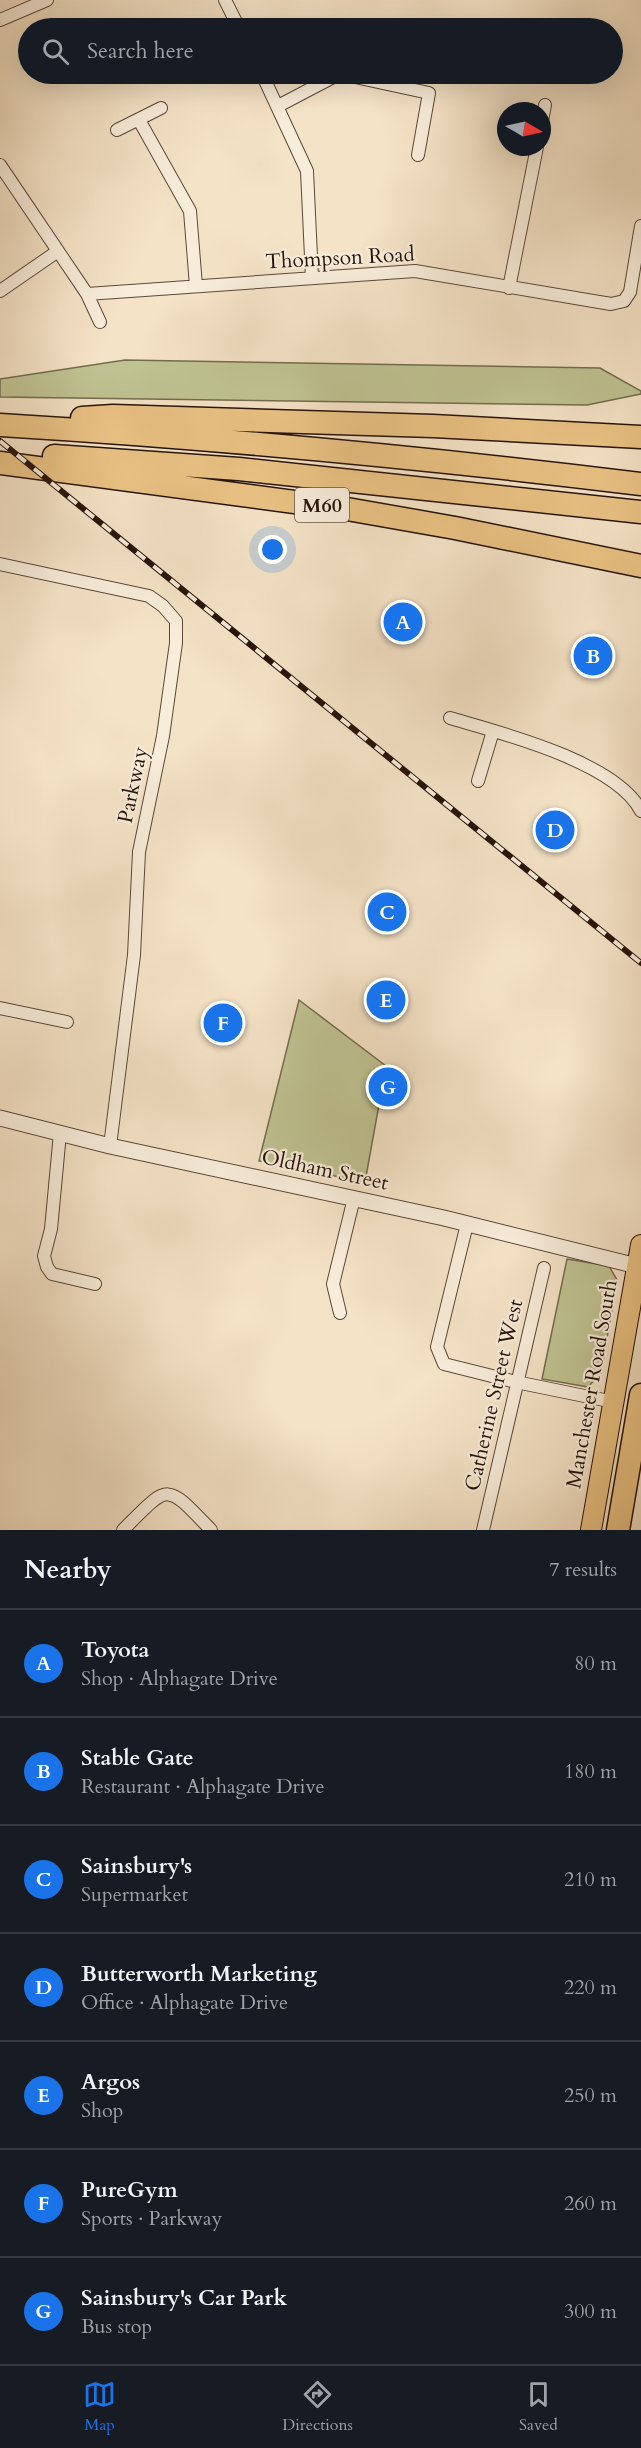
<!DOCTYPE html>
<meta charset="utf-8">
<style>
:root{--surface:#171b24;--page:#20242c;--text:#f1f3f6;--muted:#9ea1a6;--line:#363941;--accent:#1a73e8}
body{margin:0;font-family:Cardo,serif;background:var(--page);color:var(--text)}
.compass{position:absolute;left:497px;top:102px;width:54px;height:54px;border-radius:50%;background:var(--surface);box-shadow:0 6px 24px #0002;rotate:99deg}
.you{position:absolute;left:273px;top:550px;width:21px;height:21px;margin:-15px;border:4px solid #fff;border-radius:50%;background:#1a73e8;box-shadow:0 0 0 9px #1a73e833}
.badge{display:grid;place-items:center;width:39px;height:39px;border-radius:50%;background:var(--accent);color:#fff;font-size:20px;font-weight:700}
.pin{position:absolute;translate:-50% -50%;border:3px solid #fff;box-shadow:0 2px 6px #0006}
.list{margin:0;padding:0;list-style:none}
h2{display:flex;justify-content:space-between;align-items:center;height:78px;margin:0;padding:0 24px;font-size:26px}
h2 small{font-size:20px;font-weight:400;color:var(--muted)}
.list li{display:grid;grid-template-columns:39px 1fr auto;gap:18px;align-items:center;box-sizing:border-box;height:108px;padding:0 24px;border-top:2px solid var(--line)}
.list b{display:block;font-size:22px;white-space:nowrap}
.list p{margin:0;font-size:20px;white-space:nowrap;color:var(--muted)}
.list em{font-size:20px;font-style:normal;color:var(--muted)}
.icon{flex:none;width:33px;height:33px;fill:none;stroke:currentColor;stroke-width:2;stroke-linecap:round;stroke-linejoin:round}
.map{position:relative;flex:none;width:641px;height:1530px;overflow:hidden}
.search{position:absolute;background:var(--surface);box-shadow:0 6px 24px #0002;left:18px;right:18px;top:18px;height:66px;display:flex;align-items:center;gap:15px;box-sizing:border-box;padding:0 21px;border-radius:33px;color:var(--muted);font-size:22px}
.sheet{height:834px;background:var(--surface)}
nav{display:flex;justify-content:space-around;align-items:center;box-sizing:border-box;height:84px;border-top:2px solid var(--line);background:var(--surface);font-size:16px;color:var(--muted)}
nav a{display:grid;justify-items:center;gap:3px}
nav .on{color:var(--accent)}
.map>svg:first-child{display:block}
.green{fill:#c0c393;stroke:#736c4e;stroke-width:1.5}
.lines{fill:none;stroke-linecap:round;stroke-linejoin:round}
.minor-casing{stroke:#5a4839;stroke-width:14}
.tertiary-casing{stroke:#5a4839;stroke-width:17}
.primary-casing{stroke:#26140a;stroke-width:22}
.motorway-casing{stroke:#26140a;stroke-width:25}
.minor{stroke:#f8eddb;stroke-width:12}
.tertiary{stroke:#f8eddb;stroke-width:15}
.primary{stroke:#eac284;stroke-width:20}
.motorway{stroke:#eac284;stroke-width:22}
.rail-casing{stroke:#26140a;stroke-width:6}
.rail{stroke:#f8eddb;stroke-width:4;stroke-dasharray:11;stroke-linecap:butt}
.labels{text-anchor:middle;dominant-baseline:central;stroke-width:4.5;stroke-linejoin:round;paint-order:stroke}
.shield{fill:#f8eddb;stroke:#655549;stroke-width:1.5}
.shield-label{font-size:20px;font-weight:bold;fill:#26140a}
.street-label{font-size:21px;fill:#26140a;stroke:#f8eddb}
</style>
<div class="map">
<svg width="641" height="1530" viewBox="0 0 641 1530">
<rect width="100%" height="100%" fill="#f5e3c7"/>
<filter id="stains"><feTurbulence type="fractalNoise" baseFrequency=".00333" numOctaves="4"/><feColorMatrix values="0 0 0 0 .2 0 0 0 0 .09 0 0 0 0 .02 0 0 0 .5 -.17"/></filter>
<radialGradient id="worn" r=".72"><stop offset=".6" stop-color="#630" stop-opacity="0"/><stop offset="1" stop-color="#630" stop-opacity=".3"/></radialGradient>
<!-- green -->
<path class="green" d="M 125,360 L 600,368 L 641,391 L 641,394 L 587,405 L 0,397 L 0,379 Z
M 299,1000 L 386,1066 L 365,1182 L 259,1161 Z
M 567,1259 L 609,1266 L 617,1280 L 601,1373 L 588,1387 L 542,1379 Z"/>
<g class="lines">
<!-- minor casing -->
<g class="minor-casing">
<path id="minor" d="M 225,0 L 239,28
M 0,20 L 47,0
M 262,74 L 307,171 L 312,278
M 341,74 L 429,93 L 418,155
M 278,106 L 339,74
M 139,120 L 190,211 L 196,286
M 542,121 L 545,105
M 117,130 L 161,108
M 0,165 L 87,294 L 100,322
M 509,288 L 537,147
M 0,291 L 58,251
M 87,294 L 415,271 L 611,304 L 624,301 L 630,292 L 641,226
M 0,564 L 149,596 L 163,606 L 176,621 L 176,643 L 163,736 L 139,852 L 134,955 L 110,1146
M 450,718 C 501,733 616,762 641,811
M 478,781 L 493,731
M 0,1008 L 67,1022
M 60,1133 L 51,1229 L 44,1256 L 47,1267 L 52,1274 L 95,1284
M 467,1224 L 437,1347 L 444,1364 L 516,1382 L 614,1402
M 340,1313 L 333,1284 L 354,1198
M 123,1530 C 170,1483 165,1482 211,1530
M 483,1530 L 544,1268"/>
</g>
<!-- tertiary casing -->
<g class="tertiary-casing">
<path id="tertiary" d="M 0,1118 L 110,1146 L 444,1218 L 641,1267"/>
</g>
<!-- primary casing -->
<g class="primary-casing">
<path id="primary" d="M 591,1530 L 641,1245"/>
</g>
<!-- motorway casing -->
<g class="motorway-casing">
<path id="motorway" d="M 82,418 L 113,416 L 433,426 L 641,437
M 0,425 C 214,438 428,458 641,484
M 54,456 L 239,469 L 641,512
M 0,463 L 347,509 L 455,528 L 641,566
M 618,1530 L 641,1395"/>
</g>
<!-- minor -->
<use href="#minor" class="minor"/>
<!-- tertiary -->
<use href="#tertiary" class="tertiary"/>
<!-- primary -->
<use href="#primary" class="primary"/>
<!-- motorway -->
<use href="#motorway" class="motorway"/>
<!-- rail casing -->
<g class="rail-casing">
<path id="rail" d="M 0,441 L 641,963"/>
</g>
<!-- rail -->
<use href="#rail" class="rail"/>
</g>
<g class="labels">
<!-- shield labels -->
<rect class="shield" x="295" y="488" width="54" height="34" rx="4.5"/>
<g class="shield-label">
<text x="322" y="505">M60</text>
</g>
<!-- street labels -->
<g class="street-label">
<text transform="translate(340 258) rotate(-3)">Thompson Road</text>
<text transform="translate(133 785) rotate(-78)">Parkway</text>
<text transform="translate(325 1170) rotate(12)">Oldham Street</text>
<text transform="translate(592 1384) rotate(-80)">Manchester Road South</text>
<text transform="translate(494 1395) rotate(-77)">Catherine Street West</text>
</g>
</g>
<rect width="100%" height="100%" filter="url(#stains)"/>
<rect width="100%" height="100%" fill="url(#worn)"/>
</svg>
<svg class="compass" viewBox="-18 -18 36 36"><path d="M0-13l5 13h-10z" fill="#e53935"/><path d="M0 13l5-13h-10z" fill="#9ea1a6"/></svg>
<div class="you"></div>
<div class="pin badge" style="left:403px;top:622px">A</div>
<div class="pin badge" style="left:593px;top:656px">B</div>
<div class="pin badge" style="left:387px;top:912px">C</div>
<div class="pin badge" style="left:555px;top:830px">D</div>
<div class="pin badge" style="left:386px;top:1000px">E</div>
<div class="pin badge" style="left:223px;top:1023px">F</div>
<div class="pin badge" style="left:388px;top:1087px">G</div>
<div class="search"><svg class="icon" aria-label="search" viewBox="0 0 24 24"><circle cx="10" cy="10" r="6"/><path d="M15 15l6 6"/></svg>Search here</div>
</div>
<section class="sheet">
<h2>Nearby<small>7 results</small></h2>
<ul class="list">
<li><span class="badge">A</span><div><b>Toyota</b><p>Shop · Alphagate Drive</p></div><em>80 m</em></li>
<li><span class="badge">B</span><div><b>Stable Gate</b><p>Restaurant · Alphagate Drive</p></div><em>180 m</em></li>
<li><span class="badge">C</span><div><b>Sainsbury's</b><p>Supermarket</p></div><em>210 m</em></li>
<li><span class="badge">D</span><div><b>Butterworth Marketing</b><p>Office · Alphagate Drive</p></div><em>220 m</em></li>
<li><span class="badge">E</span><div><b>Argos</b><p>Shop</p></div><em>250 m</em></li>
<li><span class="badge">F</span><div><b>PureGym</b><p>Sports · Parkway</p></div><em>260 m</em></li>
<li><span class="badge">G</span><div><b>Sainsbury's Car Park</b><p>Bus stop</p></div><em>300 m</em></li>
</ul>
</section>
<nav>
<a class="on"><svg class="icon" aria-label="map" viewBox="0 0 24 24"><path d="M3 6l6-2 6 2 6-2v14l-6 2-6-2-6 2zM9 4v14M15 6v14"/></svg>Map</a>
<a><svg class="icon" aria-label="directions" viewBox="0 0 24 24"><path d="M12 3l9 9-9 9-9-9zM9 14v-3h6M13 9l2 2-2 2"/></svg>Directions</a>
<a><svg class="icon" aria-label="saved" viewBox="0 0 24 24"><path d="M7 4h10v16l-5-4-5 4z"/></svg>Saved</a>
</nav>
